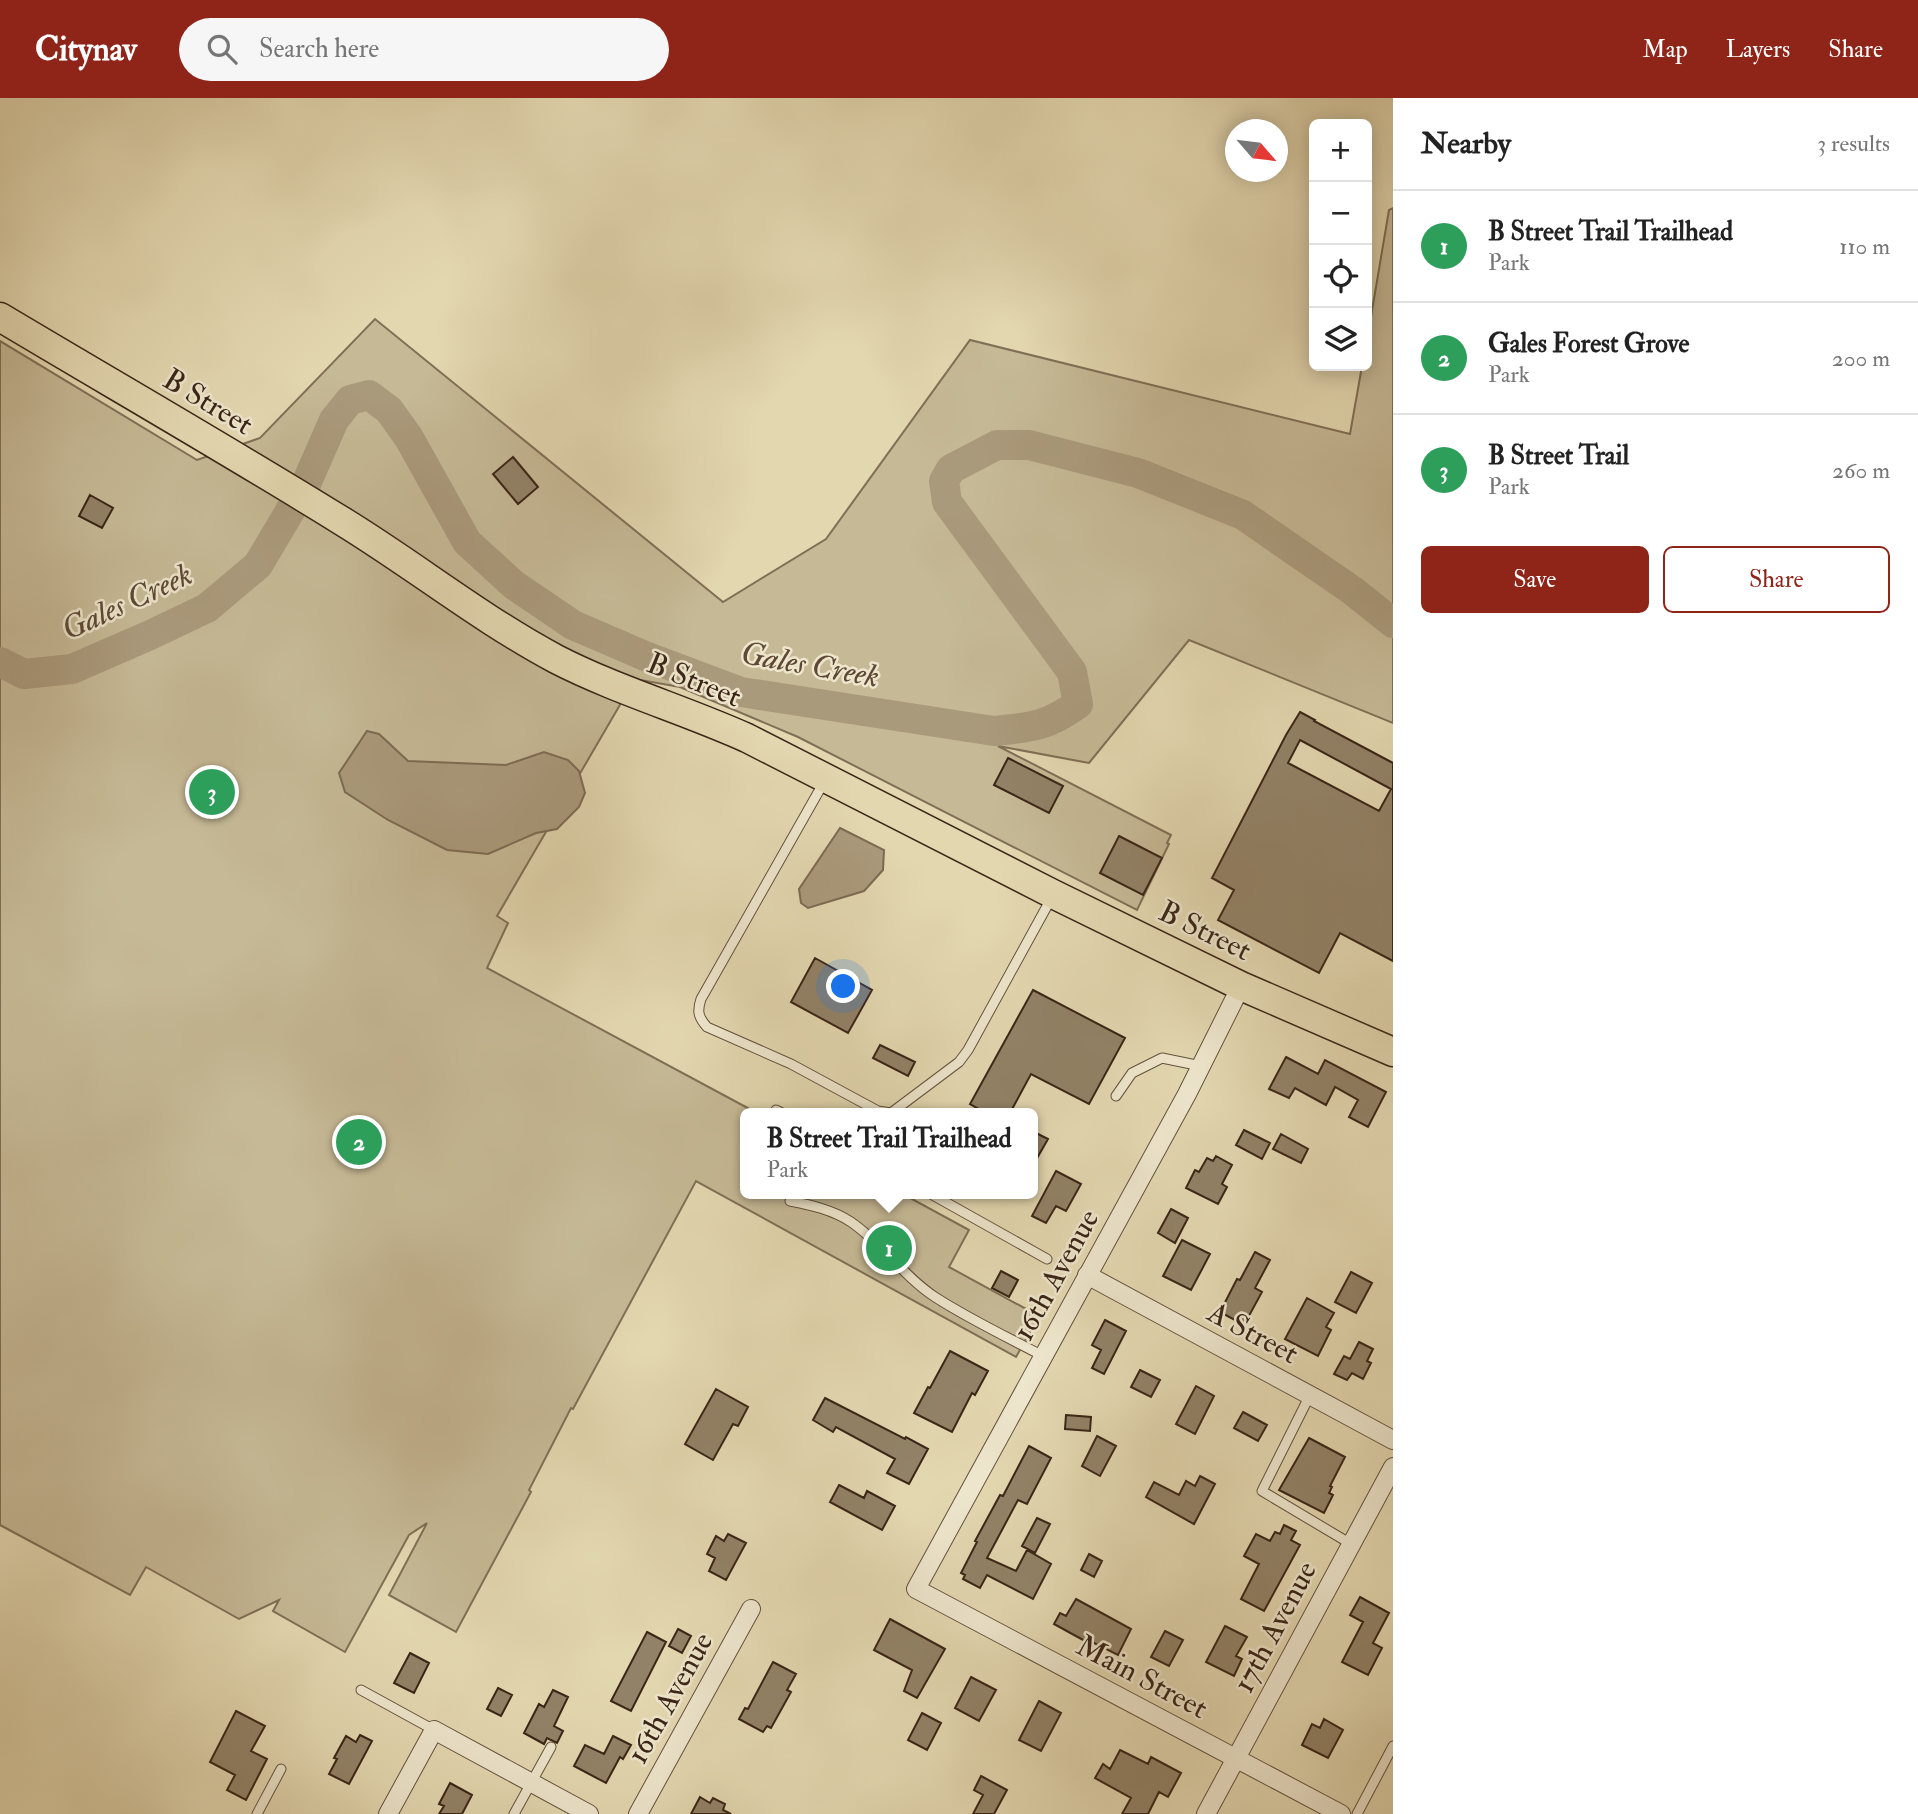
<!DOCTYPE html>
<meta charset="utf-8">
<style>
:root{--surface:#fff;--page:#f6f6f6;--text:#222;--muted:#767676;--line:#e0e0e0;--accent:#8f2418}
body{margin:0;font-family:"IM FELL Double Pica",serif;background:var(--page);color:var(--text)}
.controls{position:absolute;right:21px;top:21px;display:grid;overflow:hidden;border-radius:10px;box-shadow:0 4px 18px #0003}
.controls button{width:63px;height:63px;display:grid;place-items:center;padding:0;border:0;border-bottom:2px solid var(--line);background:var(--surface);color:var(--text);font:35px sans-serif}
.compass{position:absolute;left:1225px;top:21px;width:63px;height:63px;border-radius:50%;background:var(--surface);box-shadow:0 4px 18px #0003;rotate:118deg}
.you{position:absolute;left:844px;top:889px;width:24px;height:24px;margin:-18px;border:5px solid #fff;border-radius:50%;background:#1a73e8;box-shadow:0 0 0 10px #1a73e833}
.badge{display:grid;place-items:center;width:46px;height:46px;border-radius:50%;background:var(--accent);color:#fff;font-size:23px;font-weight:700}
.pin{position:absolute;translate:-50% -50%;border:4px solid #fff;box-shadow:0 2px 7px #0006}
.popup{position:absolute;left:740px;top:1010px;width:298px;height:91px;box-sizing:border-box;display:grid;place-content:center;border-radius:10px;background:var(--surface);filter:drop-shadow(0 2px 5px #0005);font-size:23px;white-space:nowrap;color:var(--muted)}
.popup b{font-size:26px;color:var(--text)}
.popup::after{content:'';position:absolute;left:50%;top:100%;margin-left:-14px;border:14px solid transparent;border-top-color:var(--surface)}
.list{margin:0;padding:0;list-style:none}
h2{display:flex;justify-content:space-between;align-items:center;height:91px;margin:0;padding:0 28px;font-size:30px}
h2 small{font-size:23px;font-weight:400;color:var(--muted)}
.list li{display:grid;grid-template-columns:46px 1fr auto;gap:21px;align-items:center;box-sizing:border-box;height:112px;padding:0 28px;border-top:2px solid var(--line)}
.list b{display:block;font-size:26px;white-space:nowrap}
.list p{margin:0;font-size:23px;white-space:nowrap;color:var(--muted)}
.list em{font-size:23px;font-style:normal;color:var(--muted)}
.actions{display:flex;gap:14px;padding:21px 28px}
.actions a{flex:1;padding:16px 0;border:2px solid var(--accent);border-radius:10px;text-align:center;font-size:24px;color:var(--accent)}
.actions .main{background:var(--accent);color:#fff}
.icon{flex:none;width:38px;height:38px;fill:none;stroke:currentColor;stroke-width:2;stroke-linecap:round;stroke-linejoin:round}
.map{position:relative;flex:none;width:1393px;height:1716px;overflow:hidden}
header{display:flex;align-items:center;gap:42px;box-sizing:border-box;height:98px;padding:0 35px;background:var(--accent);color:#fff}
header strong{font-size:33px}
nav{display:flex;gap:38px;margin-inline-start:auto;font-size:24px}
.search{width:490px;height:63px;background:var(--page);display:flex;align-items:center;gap:18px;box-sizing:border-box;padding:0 24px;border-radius:38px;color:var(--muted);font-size:26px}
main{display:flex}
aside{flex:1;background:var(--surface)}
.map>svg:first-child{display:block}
.green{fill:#c6b996;stroke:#806f56;stroke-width:2}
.water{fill:#aa9a7c;stroke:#7d6b54;stroke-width:2}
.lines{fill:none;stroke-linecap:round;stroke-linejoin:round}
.river{stroke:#aa9a7c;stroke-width:30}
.building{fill:#928267;stroke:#3a2517;stroke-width:2;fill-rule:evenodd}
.lane-casing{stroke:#64523d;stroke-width:11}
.street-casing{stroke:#64523d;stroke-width:20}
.primary-casing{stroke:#3a2517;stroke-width:31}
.lane{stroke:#ede5cc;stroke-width:9}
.street{stroke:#ede5cc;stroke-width:18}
.primary{stroke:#e3d7b0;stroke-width:28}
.labels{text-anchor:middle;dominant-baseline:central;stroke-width:5;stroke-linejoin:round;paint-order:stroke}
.street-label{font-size:30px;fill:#3a2517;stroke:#ede5cc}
.water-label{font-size:32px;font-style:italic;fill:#5c4835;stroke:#ede5cc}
</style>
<header>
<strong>Citynav</strong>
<div class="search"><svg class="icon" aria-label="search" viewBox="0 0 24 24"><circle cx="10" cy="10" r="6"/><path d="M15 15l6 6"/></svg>Search here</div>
<nav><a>Map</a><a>Layers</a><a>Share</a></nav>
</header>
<main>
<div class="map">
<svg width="1393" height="1716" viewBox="0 0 1393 1716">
<rect width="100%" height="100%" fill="#e3d7b0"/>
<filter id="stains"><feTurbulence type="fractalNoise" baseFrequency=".00286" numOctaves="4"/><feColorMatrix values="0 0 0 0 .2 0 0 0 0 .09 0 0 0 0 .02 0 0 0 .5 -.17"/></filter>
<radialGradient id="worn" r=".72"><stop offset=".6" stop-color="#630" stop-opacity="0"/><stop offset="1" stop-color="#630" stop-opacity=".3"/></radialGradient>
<!-- green -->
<path class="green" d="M 1393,110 L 1393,625 L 1189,542 L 1089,665 L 998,648 L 1171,737 L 1167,745 L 1169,746 L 1137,812 L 798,639 L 680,589 L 635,581 L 497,818 L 508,825 L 487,870 L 757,1015 L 746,1015 L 746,1096 L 903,1096 L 969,1132 L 949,1169 L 1039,1218 L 1016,1259 L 696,1083 L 573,1311 L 571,1310 L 529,1392 L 531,1394 L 456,1534 L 389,1497 L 427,1425 L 409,1437 L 345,1554 L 273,1513 L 279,1502 L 239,1521 L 146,1469 L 130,1497 L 0,1427 L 0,243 L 197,362 L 260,340 L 375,221 L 723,504 L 826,441 L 970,242 L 1350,336 L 1362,268 L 1367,268 L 1367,242 L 1389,112 Z"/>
<!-- water -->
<path class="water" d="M 367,633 L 379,636 L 408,663 L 506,667 L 544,654 L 568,662 L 579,673 L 585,695 L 579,709 L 557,731 L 536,735 L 488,756 L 447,752 L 388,722 L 345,694 L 339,675 Z
M 840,730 L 884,752 L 883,772 L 864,793 L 808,810 L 801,805 L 799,791 Z"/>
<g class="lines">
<!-- river -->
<path class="river" d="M 0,564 L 24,576 L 72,571 L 148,538 L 207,510 L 258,467 L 306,386 L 334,322 L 350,302 L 369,297 L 389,312 L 409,340 L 467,444 L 514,487 L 573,527 L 645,558 L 741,594 L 994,633 C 1032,629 1046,629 1078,606 L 1072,574 L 947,404 L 944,383 L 951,371 L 997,347 L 1029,347 L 1138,375 L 1243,417 L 1353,493 L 1393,525"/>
</g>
<!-- building -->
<path class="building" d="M 513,359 L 538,389 L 518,406 L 493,376 Z
M 90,397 L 113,410 L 102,430 L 79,418 Z
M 1300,614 L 1315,622 L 1314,623 L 1393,665 L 1393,863 L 1340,835 L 1319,875 L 1218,822 L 1234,792 L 1212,780 L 1286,637 ZM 1300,642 L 1391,691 L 1379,713 L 1288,665 Z
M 1008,660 L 1063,688 L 1049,715 L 994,687 Z
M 1119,738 L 1162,760 L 1143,797 L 1100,775 Z
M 815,860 L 872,892 L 848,935 L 791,904 Z
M 1033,892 L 1125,940 L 1089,1006 L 1031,976 L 1010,1015 L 986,1015 L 970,1006 Z
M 880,947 L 915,964 L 908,978 L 873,960 Z
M 1286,959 L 1318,976 L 1325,962 L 1386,994 L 1368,1029 L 1349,1019 L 1358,1002 L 1335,989 L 1326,1007 L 1295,990 L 1289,1000 L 1269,991 Z
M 1244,1032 L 1270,1045 L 1262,1061 L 1236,1047 Z
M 1032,1033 L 1048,1041 L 1032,1069 Z
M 1281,1036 L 1308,1051 L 1301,1065 L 1273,1051 Z
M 1216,1058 L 1232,1067 L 1222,1086 L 1227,1089 L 1218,1106 L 1186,1090 L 1195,1072 L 1199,1074 L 1207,1060 L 1213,1063 Z
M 1056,1073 L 1081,1086 L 1066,1113 L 1056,1108 L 1046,1125 L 1032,1118 Z
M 1171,1111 L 1188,1120 L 1175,1145 L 1158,1135 Z
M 1182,1142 L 1210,1156 L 1191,1192 L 1163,1178 Z
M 1255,1154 L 1270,1162 L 1255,1190 L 1262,1194 L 1244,1227 L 1220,1214 L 1237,1181 L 1240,1182 Z
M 1001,1173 L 1018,1182 L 1009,1199 L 992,1190 Z
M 1351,1174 L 1372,1185 L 1356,1215 L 1335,1204 Z
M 1307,1200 L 1334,1215 L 1326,1229 L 1331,1232 L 1318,1258 L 1285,1241 Z
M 1105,1222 L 1126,1233 L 1104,1276 L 1092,1270 L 1101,1252 L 1092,1247 Z
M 1359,1244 L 1373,1251 L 1367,1263 L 1371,1265 L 1363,1281 L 1352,1275 L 1347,1282 L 1334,1276 L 1344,1258 L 1350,1261 Z
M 950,1253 L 988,1273 L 975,1297 L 972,1295 L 952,1334 L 914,1315 L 928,1289 L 930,1290 Z
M 1140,1272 L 1160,1282 L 1151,1299 L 1131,1289 Z
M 1196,1288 L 1214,1298 L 1195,1336 L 1176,1326 Z
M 716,1291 L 748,1309 L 738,1328 L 733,1326 L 713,1362 L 685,1346 Z
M 825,1300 L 905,1341 L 906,1339 L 928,1351 L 909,1386 L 887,1375 L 895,1361 L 836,1329 L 833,1334 L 813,1322 Z
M 1243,1314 L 1267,1327 L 1258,1343 L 1234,1330 Z
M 1066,1317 L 1091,1319 L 1090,1333 L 1065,1331 Z
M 1097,1338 L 1116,1348 L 1100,1378 L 1082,1368 Z
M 1309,1340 L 1345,1359 L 1330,1388 L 1332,1389 L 1329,1395 L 1333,1397 L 1324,1415 L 1279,1392 Z
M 1029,1348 L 1051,1360 L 1027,1406 L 1018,1402 L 987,1460 L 1016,1473 L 1027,1452 L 1051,1466 L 1033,1501 L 987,1477 L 980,1490 L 963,1481 L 965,1477 L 961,1475 L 977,1444 L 975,1443 L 1000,1397 L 1003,1398 Z
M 1200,1378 L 1215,1386 L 1194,1426 L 1146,1399 L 1154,1384 L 1179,1397 L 1186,1383 L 1195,1388 Z
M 839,1387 L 864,1400 L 867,1393 L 895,1408 L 882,1432 L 830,1404 Z
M 1037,1420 L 1050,1426 L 1035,1455 L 1022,1448 Z
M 1284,1427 L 1296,1433 L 1291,1442 L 1300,1447 L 1264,1513 L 1241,1501 L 1259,1466 L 1244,1458 L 1256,1436 L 1270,1443 L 1275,1434 L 1280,1436 Z
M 728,1436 L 746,1445 L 726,1482 L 709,1473 L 715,1460 L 707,1456 L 716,1438 L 724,1443 Z
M 1089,1456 L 1102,1463 L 1094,1479 L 1081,1472 Z
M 1360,1499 L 1389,1515 L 1373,1545 L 1382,1550 L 1368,1577 L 1342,1564 L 1363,1524 L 1350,1517 Z
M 1076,1501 L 1131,1531 L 1118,1557 L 1086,1541 L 1085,1543 L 1054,1526 L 1060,1515 L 1066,1518 Z
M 890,1521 L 945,1551 L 917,1600 L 904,1593 L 912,1572 L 874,1552 Z
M 1225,1528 L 1247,1539 L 1236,1558 L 1242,1561 L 1234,1578 L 1206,1564 Z
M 678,1531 L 691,1538 L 682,1555 L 669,1548 Z
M 1165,1533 L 1183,1542 L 1169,1568 L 1151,1559 Z
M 647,1534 L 666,1544 L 631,1613 L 611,1603 Z
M 410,1555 L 429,1565 L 414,1595 L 394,1585 Z
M 773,1564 L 796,1576 L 787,1592 L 791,1594 L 771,1630 L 767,1628 L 763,1634 L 739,1621 L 745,1610 L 748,1611 Z
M 971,1579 L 996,1592 L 979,1623 L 955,1610 Z
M 498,1590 L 512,1597 L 501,1618 L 487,1611 Z
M 553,1592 L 568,1599 L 554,1628 L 563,1633 L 557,1645 L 547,1640 L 544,1646 L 524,1635 L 539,1606 L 544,1609 Z
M 1039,1603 L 1061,1615 L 1041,1653 L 1019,1642 Z
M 236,1613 L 265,1628 L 251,1653 L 267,1661 L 246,1702 L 227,1692 L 235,1677 L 210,1664 Z
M 922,1615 L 941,1625 L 927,1652 L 908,1642 Z
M 1324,1621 L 1343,1632 L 1328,1660 L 1302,1647 L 1312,1626 L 1320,1630 Z
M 360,1637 L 372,1643 L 349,1686 L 329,1676 L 337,1661 L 334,1660 L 346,1638 L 356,1644 Z
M 613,1638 L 631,1647 L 623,1661 L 620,1659 L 606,1685 L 574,1668 L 585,1647 L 604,1656 Z
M 1120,1652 L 1148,1666 L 1151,1659 L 1181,1675 L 1168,1699 L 1159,1694 L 1148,1716 L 1122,1716 L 1131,1700 L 1095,1680 L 1103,1666 L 1110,1671 Z
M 981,1678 L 1007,1692 L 994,1716 L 973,1716 L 983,1697 L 974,1692 Z
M 450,1685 L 472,1697 L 462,1716 L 439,1716 L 444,1708 L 439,1706 Z
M 700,1699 L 710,1705 L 713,1700 L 725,1706 L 723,1712 L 731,1716 L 691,1716 Z"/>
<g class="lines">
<!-- lane casing -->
<g class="lane-casing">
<path id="lane" d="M 824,684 L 701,901 C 697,913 698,919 707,929 L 791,966 L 878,1013 L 891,1015 L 959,964 L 968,952 L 1052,799
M 1116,998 L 1132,975 L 1162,960 L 1201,968
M 776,1012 L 782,1015
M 931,1096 L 1047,1161
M 790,1103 C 811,1107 833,1112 851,1124 C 882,1145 903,1178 935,1199 C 969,1221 1007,1239 1043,1258
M 1310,1297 L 1262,1393 L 1351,1446
M 361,1592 L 434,1632
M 257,1716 L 281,1671
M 514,1716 L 551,1649
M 1357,1716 L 1393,1648"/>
</g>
<!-- street casing -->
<g class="street-casing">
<path id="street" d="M 1241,888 L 1187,996 L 916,1491 L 1341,1716
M 1087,1177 L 1393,1342
M 388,1716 L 434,1632 L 589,1716
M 638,1716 L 751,1511
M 1206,1716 L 1393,1369"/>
</g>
<!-- primary casing -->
<g class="primary-casing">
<path id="primary" d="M 0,219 C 114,287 229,353 342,423 C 414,467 481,521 556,561 C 616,592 685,612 747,640 L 1053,796 L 1241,888 L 1393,954"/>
</g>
<!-- lane -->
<use href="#lane" class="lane"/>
<!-- street -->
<use href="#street" class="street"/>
<!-- primary -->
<use href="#primary" class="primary"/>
</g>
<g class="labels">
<!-- street labels -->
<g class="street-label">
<text transform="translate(208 304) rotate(31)">B Street</text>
<text transform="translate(694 582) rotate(22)">B Street</text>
<text transform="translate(1205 833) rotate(26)">B Street</text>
<text transform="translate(1056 1177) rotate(-61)">16th Avenue</text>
<text transform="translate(1253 1235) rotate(28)">A Street</text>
<text transform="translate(1275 1529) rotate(-62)">17th Avenue</text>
<text transform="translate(1142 1579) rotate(28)">Main Street</text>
<text transform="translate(670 1600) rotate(-61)">16th Avenue</text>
</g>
<!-- water labels -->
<g class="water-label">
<text transform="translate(127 504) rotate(-25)">Gales Creek</text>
<text transform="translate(810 567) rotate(10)">Gales Creek</text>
</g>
</g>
<rect width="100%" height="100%" filter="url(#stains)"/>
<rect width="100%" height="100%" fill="url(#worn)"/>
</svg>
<div class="controls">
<button>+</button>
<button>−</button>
<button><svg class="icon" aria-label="locate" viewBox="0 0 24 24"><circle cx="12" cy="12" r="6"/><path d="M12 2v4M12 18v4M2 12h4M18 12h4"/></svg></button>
<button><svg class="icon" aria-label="layers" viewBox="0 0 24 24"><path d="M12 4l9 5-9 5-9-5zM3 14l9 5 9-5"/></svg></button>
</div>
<svg class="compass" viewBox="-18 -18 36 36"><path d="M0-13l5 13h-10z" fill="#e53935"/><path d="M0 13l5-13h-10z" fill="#767676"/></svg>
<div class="you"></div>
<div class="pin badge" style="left:889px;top:1150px;background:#2e9e5b">1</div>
<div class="popup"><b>B Street Trail Trailhead</b>Park</div>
<div class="pin badge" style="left:359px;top:1044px;background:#2e9e5b">2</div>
<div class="pin badge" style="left:212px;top:694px;background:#2e9e5b">3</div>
</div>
<aside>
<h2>Nearby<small>3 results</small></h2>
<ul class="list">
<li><span class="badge" style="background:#2e9e5b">1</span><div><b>B Street Trail Trailhead</b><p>Park</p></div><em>110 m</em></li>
<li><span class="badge" style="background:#2e9e5b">2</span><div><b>Gales Forest Grove</b><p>Park</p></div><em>200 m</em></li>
<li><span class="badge" style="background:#2e9e5b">3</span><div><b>B Street Trail</b><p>Park</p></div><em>260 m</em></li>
</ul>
<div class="actions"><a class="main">Save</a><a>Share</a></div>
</aside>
</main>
